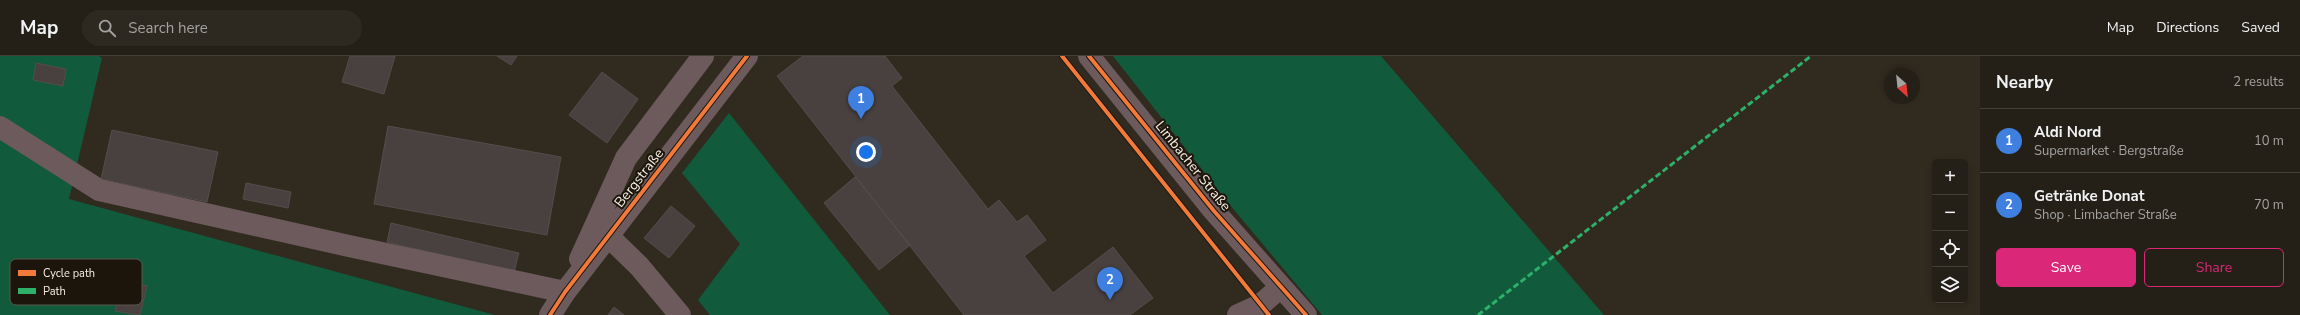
<!DOCTYPE html>
<meta charset="utf-8">
<style>
:root{--surface:#252017;--page:#2d2820;--text:#f1f3f6;--muted:#a3a3a1;--line:#423e36;--accent:#db2777}
body{margin:0;font-family:"Nunito Sans",sans-serif;background:var(--page);color:var(--text)}
.controls{position:absolute;right:12px;bottom:12px;display:grid;overflow:hidden;border-radius:6px;box-shadow:0 2px 6px #0003}
.controls button{width:36px;height:36px;display:grid;place-items:center;padding:0;border:0;border-bottom:1px solid var(--line);background:var(--surface);color:var(--text);font:20px sans-serif}
.compass{position:absolute;left:1884px;top:12px;width:36px;height:36px;border-radius:50%;background:var(--surface);box-shadow:0 2px 6px #0003;rotate:153deg}
.you{position:absolute;left:866px;top:96px;width:14px;height:14px;margin:-10px;border:3px solid #fff;border-radius:50%;background:#1a73e8;box-shadow:0 0 0 6px #1a73e833}
.badge{display:grid;place-items:center;width:26px;height:26px;border-radius:50%;background:var(--accent);color:#fff;font-size:13px;font-weight:700}
.pin{position:absolute;translate:-50% -33px;filter:drop-shadow(0 1px 2px #0008)}
.pin::after{content:'';position:absolute;top:21px;width:14px;height:12px;background:inherit;clip-path:polygon(0 0,100% 0,50% 100%)}
.list{margin:0;padding:0;list-style:none}
h2{display:flex;justify-content:space-between;align-items:center;height:52px;margin:0;padding:0 16px;font-size:17px}
h2 small{font-size:13px;font-weight:400;color:var(--muted)}
.list li{display:grid;grid-template-columns:26px 1fr auto;gap:12px;align-items:center;box-sizing:border-box;height:64px;padding:0 16px;border-top:1px solid var(--line)}
.list b{display:block;font-size:15px;white-space:nowrap}
.list p{margin:0;font-size:13px;white-space:nowrap;color:var(--muted)}
.list em{font-size:13px;font-style:normal;color:var(--muted)}
.actions{display:flex;gap:8px;padding:12px 16px}
.actions a{flex:1;padding:9px 0;border:1px solid var(--accent);border-radius:6px;text-align:center;font-size:14px;color:var(--accent)}
.actions .main{background:var(--accent);color:#fff}
.icon{flex:none;width:22px;height:22px;fill:none;stroke:currentColor;stroke-width:2;stroke-linecap:round;stroke-linejoin:round}
.map{position:relative;flex:none;width:1980px;height:259px;overflow:hidden}
header{display:flex;align-items:center;gap:24px;box-sizing:border-box;height:56px;padding:0 20px;background:var(--surface);border-bottom:1px solid var(--line)}
header strong{font-size:19px}
nav{display:flex;gap:22px;margin-inline-start:auto;font-size:14px}
.search{width:280px;height:36px;background:var(--page);display:flex;align-items:center;gap:10px;box-sizing:border-box;padding:0 14px;border-radius:22px;color:var(--muted);font-size:15px}
main{display:flex}
aside{flex:1;background:var(--surface)}
.map>svg:first-child{display:block}
.green{fill:#115a3c}
.building{fill:#48413f;stroke:#534d4c}
.lines{fill:none;stroke-linecap:round;stroke-linejoin:round}
.minor{stroke:#6c5a5c;stroke-width:22}
.quiet{stroke:#2db169;stroke-width:3;stroke-dasharray:6 3;stroke-linecap:butt}
.cycleway-casing{stroke:#1b150c;stroke-width:6}
.cycleway{stroke:#f17a3a;stroke-width:4}
.labels{text-anchor:middle;dominant-baseline:central;stroke-width:4;stroke-linejoin:round;paint-order:stroke}
.street-label{font-size:14px;fill:#f5ece1;stroke:#1b150c}
.key{fill:#1b150c;stroke:#5c564c;stroke-width:1}
.key-label{font-size:11px;fill:#f5ece1}
</style>
<header>
<strong>Map</strong>
<div class="search"><svg class="icon" aria-label="search" viewBox="0 0 24 24"><circle cx="10" cy="10" r="6"/><path d="M15 15l6 6"/></svg>Search here</div>
<nav><a>Map</a><a>Directions</a><a>Saved</a></nav>
</header>
<main>
<div class="map">
<svg width="1980" height="259" viewBox="0 0 1980 259">
<rect width="100%" height="100%" fill="#312a1f"/>
<!-- green -->
<path class="green" d="M 0,0 L 99,0 L 102,2 L 69,143 L 495,259 L 0,259 Z
M 1113,0 L 1381,0 L 1604,259 L 1322,259 L 1230,149 Z
M 729,57 L 890,259 L 710,259 L 698,244 L 740,188 L 682,117 Z"/>
<!-- building -->
<path class="building" d="M 350,0 L 395,0 L 384,38 L 342,26 Z
M 497,0 L 517,0 L 511,9 Z
M 803,0 L 885,0 L 902,22 L 892,30 L 988,153 L 999,144 L 1017,166 L 1027,159 L 1046,184 L 1024,200 L 1053,237 L 1113,191 L 1153,242 L 1130,259 L 964,259 L 777,20 Z
M 36,7 L 66,13 L 63,30 L 33,24 Z
M 602,16 L 638,43 L 607,87 L 569,59 Z
M 388,70 L 561,101 L 547,179 L 374,148 Z
M 112,74 L 218,96 L 207,146 L 101,123 Z
M 855,121 L 910,189 L 879,214 L 824,147 Z
M 246,127 L 291,136 L 288,152 L 243,143 Z
M 671,150 L 695,170 L 669,202 L 644,182 Z
M 391,167 L 519,197 L 514,216 L 387,186 Z
M 122,225 L 147,230 L 140,259 L 115,255 Z
M 614,251 L 624,259 L 608,259 Z"/>
<g class="lines">
<!-- minor -->
<path class="minor" d="M 1089,0 L 1214,155 L 1306,259
M 0,71 L 99,134 L 349,190 L 565,236
M 608,180 L 639,210 L 680,259
M 580,203 L 626,102 L 703,0
M 550,259 L 565,236 L 747,0
M 1238,259 L 1260,249 L 1281,231"/>
<!-- quiet -->
<path class="quiet" d="M 1478,259 L 1811,0"/>
<!-- cycleway casing -->
<g class="cycleway-casing">
<path id="cycleway" d="M 1062,0 L 1269,259
M 1089,0 L 1214,155 L 1306,259
M 550,259 L 565,236 L 747,0"/>
</g>
<!-- cycleway -->
<use href="#cycleway" class="cycleway"/>
</g>
<g class="labels">
<!-- street labels -->
<g class="street-label">
<text transform="translate(1193 110) rotate(51)">Limbacher Straße</text>
<text transform="translate(639 122) rotate(-52)">Bergstraße</text>
</g>
</g>
<!-- legend -->
<rect x="10" y="203" width="132" height="46" rx="6" class="key"/>
<rect x="18" y="214" width="18" height="6" fill="#f17a3a"/>
<rect x="18" y="232" width="18" height="6" fill="#2db169"/>
<g class="key-label">
<text x="43" y="221">Cycle path</text>
<text x="43" y="239">Path</text>
</g>
</svg>
<div class="controls">
<button>+</button>
<button>−</button>
<button><svg class="icon" aria-label="locate" viewBox="0 0 24 24"><circle cx="12" cy="12" r="6"/><path d="M12 2v4M12 18v4M2 12h4M18 12h4"/></svg></button>
<button><svg class="icon" aria-label="layers" viewBox="0 0 24 24"><path d="M12 4l9 5-9 5-9-5zM3 14l9 5 9-5"/></svg></button>
</div>
<svg class="compass" viewBox="-18 -18 36 36"><path d="M0-13l5 13h-10z" fill="#e53935"/><path d="M0 13l5-13h-10z" fill="#a3a3a1"/></svg>
<div class="you"></div>
<div class="pin badge" style="left:861px;top:63px;background:#3f7fe0">1</div>
<div class="pin badge" style="left:1110px;top:244px;background:#3f7fe0">2</div>
</div>
<aside>
<h2>Nearby<small>2 results</small></h2>
<ul class="list">
<li><span class="badge" style="background:#3f7fe0">1</span><div><b>Aldi Nord</b><p>Supermarket · Bergstraße</p></div><em>10 m</em></li>
<li><span class="badge" style="background:#3f7fe0">2</span><div><b>Getränke Donat</b><p>Shop · Limbacher Straße</p></div><em>70 m</em></li>
</ul>
<div class="actions"><a class="main">Save</a><a>Share</a></div>
</aside>
</main>
